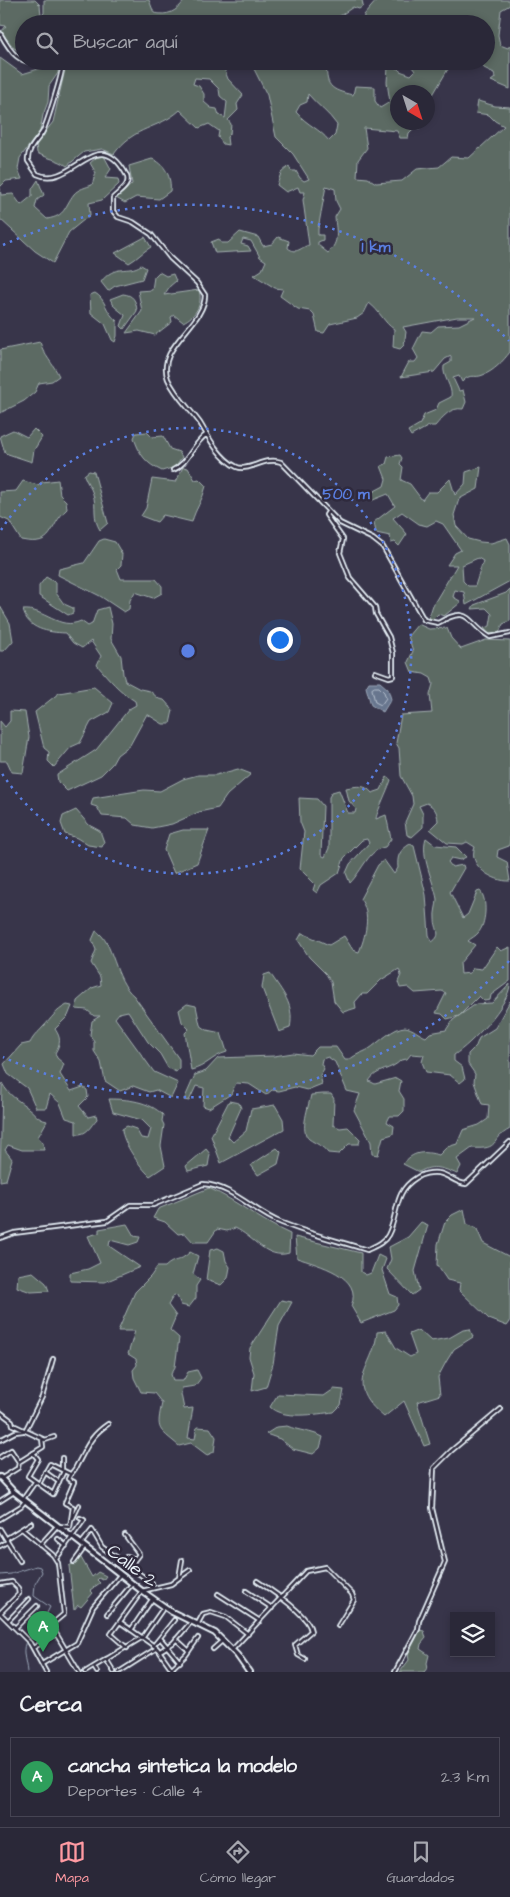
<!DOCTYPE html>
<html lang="es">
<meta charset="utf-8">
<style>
:root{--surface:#2a2838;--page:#363443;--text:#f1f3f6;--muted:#a5a6ae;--line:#464453;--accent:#ff9aa2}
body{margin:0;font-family:"Architects Daughter",sans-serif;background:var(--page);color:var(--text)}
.controls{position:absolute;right:15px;bottom:15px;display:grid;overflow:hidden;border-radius:0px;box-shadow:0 2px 8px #0003}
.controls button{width:45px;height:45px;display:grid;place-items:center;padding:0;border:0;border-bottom:1px solid var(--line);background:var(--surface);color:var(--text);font:25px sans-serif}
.compass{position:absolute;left:390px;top:85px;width:45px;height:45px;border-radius:50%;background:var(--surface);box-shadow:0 2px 8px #0003;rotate:141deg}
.you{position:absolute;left:279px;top:639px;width:18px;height:18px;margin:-12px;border:4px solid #fff;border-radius:50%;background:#1a73e8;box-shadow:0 0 0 8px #1a73e833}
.badge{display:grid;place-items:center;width:32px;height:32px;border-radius:50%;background:var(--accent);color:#fff;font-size:16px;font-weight:700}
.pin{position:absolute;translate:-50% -41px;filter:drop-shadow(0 1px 2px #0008)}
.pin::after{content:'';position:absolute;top:26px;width:18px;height:15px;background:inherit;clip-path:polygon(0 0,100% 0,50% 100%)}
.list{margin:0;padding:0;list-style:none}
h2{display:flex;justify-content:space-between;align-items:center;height:65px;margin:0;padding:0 20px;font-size:21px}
h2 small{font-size:16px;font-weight:400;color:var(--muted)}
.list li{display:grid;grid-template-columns:32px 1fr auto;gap:15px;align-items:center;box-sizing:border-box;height:80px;margin:0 10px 10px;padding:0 10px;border:1px solid var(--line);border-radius:0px}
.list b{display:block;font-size:19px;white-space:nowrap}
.list p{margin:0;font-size:16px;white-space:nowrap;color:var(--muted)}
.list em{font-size:16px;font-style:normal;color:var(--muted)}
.icon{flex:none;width:28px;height:28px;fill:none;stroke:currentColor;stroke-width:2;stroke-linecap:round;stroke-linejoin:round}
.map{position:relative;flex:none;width:510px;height:1672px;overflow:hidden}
.search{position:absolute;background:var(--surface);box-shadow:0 2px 8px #0003;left:15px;right:15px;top:15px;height:55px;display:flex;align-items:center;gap:12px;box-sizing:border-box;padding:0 18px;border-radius:28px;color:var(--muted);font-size:19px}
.sheet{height:155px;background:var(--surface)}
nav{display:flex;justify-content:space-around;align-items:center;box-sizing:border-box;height:70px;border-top:1px solid var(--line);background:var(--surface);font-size:14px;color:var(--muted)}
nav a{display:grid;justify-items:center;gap:2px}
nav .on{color:var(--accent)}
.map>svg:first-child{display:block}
.green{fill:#5b6b63;stroke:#a2aeae;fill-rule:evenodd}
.water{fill:#68768e;stroke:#9ba7b8}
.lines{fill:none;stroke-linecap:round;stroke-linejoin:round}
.shore{stroke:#b5c0ce;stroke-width:1}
.stream{stroke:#9ba7b8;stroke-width:1}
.street-casing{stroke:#e8f1f8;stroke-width:6}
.secondary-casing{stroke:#e8f1f8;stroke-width:8}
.street{stroke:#2f2a3d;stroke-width:2.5}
.secondary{stroke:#2f2a3d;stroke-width:4}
.ring{fill:none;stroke:#5a7fe2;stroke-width:2.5;stroke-dasharray:2.5 5}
.labels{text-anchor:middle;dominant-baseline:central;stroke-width:5;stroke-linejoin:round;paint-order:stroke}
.street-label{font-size:19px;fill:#e8f1f8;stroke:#2f2a3d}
.centre{fill:#5a7fe2;stroke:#2f2a3d;stroke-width:2.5}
.ring-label{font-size:15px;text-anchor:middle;font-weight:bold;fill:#5a7fe2;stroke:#2f2a3d;stroke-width:5;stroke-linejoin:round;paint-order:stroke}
</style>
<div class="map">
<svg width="510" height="1672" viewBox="0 0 510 1672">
<rect width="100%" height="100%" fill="#38354a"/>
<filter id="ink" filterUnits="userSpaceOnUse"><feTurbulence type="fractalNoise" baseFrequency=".02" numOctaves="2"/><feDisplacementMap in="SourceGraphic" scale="10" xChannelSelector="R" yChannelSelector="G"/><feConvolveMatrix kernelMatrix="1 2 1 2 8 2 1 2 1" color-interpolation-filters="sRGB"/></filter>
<g filter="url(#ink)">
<!-- green -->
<path class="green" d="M 0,0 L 35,0 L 40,5 L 41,16 L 44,13 L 44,0 L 149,0 L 154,13 C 168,16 176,12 185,0 L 362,0 L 363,6 L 359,9 L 353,7 L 337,18 L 339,24 L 24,24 L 22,53 L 14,48 L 1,32 L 6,26 L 0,25 Z
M 377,0 L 510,0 L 510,5 L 501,10 L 498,35 L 500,45 L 508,48 L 510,45 L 510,89 L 491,81 L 495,78 L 494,73 L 484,68 L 480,61 L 486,61 L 486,24 L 363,24 L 364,15 Z
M 0,58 L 22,74 L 42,68 L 50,61 L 59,63 L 58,73 L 49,86 L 48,102 L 43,115 L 40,131 L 20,158 L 18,169 L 22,179 L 6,181 L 0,187 Z
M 67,61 L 221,61 L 228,79 L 243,95 L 237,104 L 238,110 L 228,120 L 231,124 L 230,134 L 227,137 L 228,145 L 223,144 L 218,137 L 219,131 L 209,124 L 199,128 L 180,110 C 158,130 135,125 114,154 L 102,149 L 84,152 L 67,166 C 58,159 48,159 37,153 L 36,144 L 53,122 ZM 195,78 L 209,79 L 219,89 L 220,96 L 227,102 L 225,118 L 219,115 L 217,109 L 211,108 L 204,102 L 204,94 L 199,86 L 193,84 Z
M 250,61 L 327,61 C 325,86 330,90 353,95 L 355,86 L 375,87 L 375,101 L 380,108 L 390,102 L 387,82 L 388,67 L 396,67 L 400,71 L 411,75 L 415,71 L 412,67 L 414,61 L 458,61 L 448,69 L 428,103 L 428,92 L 398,92 L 398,122 L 420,123 L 419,129 L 415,127 L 409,133 L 408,138 L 400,138 L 397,131 L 364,128 L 367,148 L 358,160 L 357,177 L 368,178 L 376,183 L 402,181 L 417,169 L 439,167 L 451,157 L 469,158 L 504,126 L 495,121 L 489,115 L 476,113 L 478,101 L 495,106 L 510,107 L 510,352 C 503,361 494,371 483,375 C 474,379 471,372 462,382 L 459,376 L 453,378 L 459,391 L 463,390 L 466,402 L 463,409 C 450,407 443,417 435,426 L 429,426 L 411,436 L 408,431 L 420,424 L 424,415 L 436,410 L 439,403 L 451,397 C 453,386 442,377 444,366 L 451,362 L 451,356 L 445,359 L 434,372 L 401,377 L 409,362 L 415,362 L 418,358 L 413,349 L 422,331 L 431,332 L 438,326 L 459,325 L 475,317 L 457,317 L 403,327 L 406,332 L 404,345 L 400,349 L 393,347 L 394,329 C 384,323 380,311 369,303 L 364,313 L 357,318 L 330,324 L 324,333 L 318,332 L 314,315 L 310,311 L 298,309 L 280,296 L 283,289 L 275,288 L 254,275 L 262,270 L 266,261 L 260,257 L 251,241 L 243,239 L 241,244 L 248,246 L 251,251 L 215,253 L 211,242 L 219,239 L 221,243 L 228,243 L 240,232 L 258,237 L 263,246 L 272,244 L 278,237 L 289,241 L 288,248 C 297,255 301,247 309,245 L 303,200 L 305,192 L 300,192 L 298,187 L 286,192 L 277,185 L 281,173 L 289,166 L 291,171 L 296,171 L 300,178 L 304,181 L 309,179 L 293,154 L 276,137 L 267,95 ZM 308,94 C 317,105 329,113 337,125 L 335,135 L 329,141 C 319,128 308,126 296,112 L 300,105 L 307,102 ZM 326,186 L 335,189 L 336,201 L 340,209 L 335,217 C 336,233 340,241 328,253 L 318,245 L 318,242 L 323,240 L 323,235 L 318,235 L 318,229 Z
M 104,156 L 111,169 L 105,178 L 118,179 L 119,184 L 102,200 L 89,203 L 90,215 L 69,232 L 53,263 L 35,251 L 0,219 L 0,188 L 1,195 L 13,194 L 21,205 L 32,196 L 32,189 L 38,180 L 44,195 L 37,200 L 35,208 L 47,219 C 66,216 64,207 74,194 C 78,189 87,187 92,185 L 96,173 L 90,163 L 97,157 Z
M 152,159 C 165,163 172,178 170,191 L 159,199 L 136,197 L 125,203 L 116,198 L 132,184 L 129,166 Z
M 145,237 L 151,247 C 142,252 138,258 129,263 L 115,253 Z
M 141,265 L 146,268 L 142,279 L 115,286 L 108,291 L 101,282 C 115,263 128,274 141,265 Z
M 159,272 L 166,276 L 173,274 L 176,281 L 170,286 L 164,295 L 199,290 C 203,304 196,316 183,322 L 174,315 L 171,317 L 172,322 L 155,335 L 139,331 L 126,333 L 142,311 L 138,291 L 152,290 L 154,277 Z
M 95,293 C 106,299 105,312 117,321 L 117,336 L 115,342 L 112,340 L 105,324 L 91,313 L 90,295 Z
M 123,294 C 133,295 136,300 137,311 L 124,329 L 121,326 L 125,315 L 115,307 L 110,299 Z
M 40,342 C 44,356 53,363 59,376 L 52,381 L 39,383 L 35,392 L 24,401 L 0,413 L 0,350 Z
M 34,429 L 42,437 L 34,450 L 32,462 L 5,453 L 0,436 L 13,430 L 27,437 Z
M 147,432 L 152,437 L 163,436 L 170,449 L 179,452 L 182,457 L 175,467 L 162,471 C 145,463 140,455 134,438 L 136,433 Z
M 400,455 L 402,458 L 400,464 L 403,467 L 401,480 L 410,484 L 422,500 L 428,492 L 437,492 L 450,479 L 455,495 L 465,484 L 466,472 L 481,467 L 478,489 L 459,499 L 454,515 L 456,526 L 468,539 L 480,542 L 491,543 L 507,538 L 510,544 L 510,581 L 466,605 L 464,592 L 455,590 L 453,597 L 460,601 L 460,603 L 444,616 L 438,614 L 432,620 L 429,617 L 433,605 L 457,565 L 447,565 L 455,553 L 461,550 L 443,524 L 436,521 L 427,526 L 419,524 L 402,512 L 393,518 L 407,534 L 399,546 L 395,542 L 391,543 L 390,536 L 376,533 L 374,522 L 395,506 L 388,494 L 373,500 L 359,499 L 361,494 L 367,495 L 384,486 L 386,479 L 381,466 L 386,464 L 388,457 ZM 478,558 L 483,561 L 475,586 L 468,586 L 463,581 L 462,565 Z
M 183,467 L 188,468 L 195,480 L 199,479 L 206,486 C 203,500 195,509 192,522 L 163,515 L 157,522 L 141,516 L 146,508 L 152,479 L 176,482 Z
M 89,471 L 94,472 L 108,523 L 100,530 C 92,517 97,507 93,494 C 91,487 86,482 84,475 Z
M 58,480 L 60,495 L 66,501 L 67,509 C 47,527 56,547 21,540 L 9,521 L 0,517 L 0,492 L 16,491 L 23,481 L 38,485 L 42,482 Z
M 104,539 L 115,542 L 122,554 L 121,565 L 117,569 L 121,579 L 156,579 L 162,586 L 162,593 L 153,598 L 135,592 L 130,600 L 129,609 L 124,612 L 100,596 L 58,575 L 59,569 L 84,563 L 99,541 Z
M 46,577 L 56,583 L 56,593 L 64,604 L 73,608 L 73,613 L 68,615 L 39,596 L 39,586 Z
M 510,589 L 510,621 L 503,624 L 499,633 L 489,634 L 484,628 L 490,626 L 492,614 L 486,608 L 472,609 L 474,605 L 506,593 Z
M 0,606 L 10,623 L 13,641 L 4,651 L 0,651 Z
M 108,607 L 112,624 L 111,639 L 121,656 L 123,674 L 125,681 L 140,689 L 150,691 L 159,699 L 164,700 L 173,710 L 170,724 L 163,724 L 147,714 L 130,745 L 117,755 L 112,764 L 101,775 L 67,791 L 58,782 L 57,775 L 96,750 L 129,709 L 136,705 L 135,701 C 119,691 109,679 97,665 L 101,656 L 91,641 L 82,648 L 73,643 L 65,633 C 48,632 28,630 23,610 C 44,608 59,631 81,621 L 88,626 L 92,624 L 97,610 Z
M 418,624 L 429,629 L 447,628 L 451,638 L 461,649 L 486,640 L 510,641 L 510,839 L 509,846 L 498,850 L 497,857 L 507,862 L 510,881 C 494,882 467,866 475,847 L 467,842 L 463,844 L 447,843 L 430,829 L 438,821 C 437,811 435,808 427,803 L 419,806 L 423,814 L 423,827 L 412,837 L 407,835 L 405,822 L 413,804 L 412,796 L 401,776 L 399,748 L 396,743 L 401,715 L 432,713 L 430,695 L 433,684 L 431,678 L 424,674 L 412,672 L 408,662 L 413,651 L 408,636 Z
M 94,687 L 113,703 L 109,712 L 91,722 L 80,743 L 71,747 L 54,767 L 48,761 L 49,752 L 44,748 L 35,712 L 59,693 Z
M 10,711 L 25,712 L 29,737 L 23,773 L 12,772 L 7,761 L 0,761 L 0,721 L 5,727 L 10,721 Z
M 238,769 L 251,774 L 227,795 L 218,808 L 199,812 L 172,824 L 152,828 L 135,825 L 127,818 L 102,816 L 97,807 L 91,805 L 93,798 L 144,790 L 160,791 L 183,779 L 198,775 L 216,775 Z
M 387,777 L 391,780 C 388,789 376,814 376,819 L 386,815 L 391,839 L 385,847 C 369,849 362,871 350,883 L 346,873 L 350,864 L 369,843 L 367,839 L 362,840 L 344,858 L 339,873 L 321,885 L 317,893 L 313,890 L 315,884 L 300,869 L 304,832 L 300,822 L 299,798 L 317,799 L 323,806 L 321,855 L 325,857 L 329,848 L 329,797 L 332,792 L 339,790 L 348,813 L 355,813 L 356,809 L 349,801 L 346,788 C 357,786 365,784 372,793 L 381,790 Z
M 76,810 L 89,825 L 100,831 L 104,842 L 102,847 L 88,845 L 77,838 L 65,834 L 61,823 L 63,816 Z
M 183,830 L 209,830 L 197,863 L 174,873 L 164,850 L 169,834 Z
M 426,838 L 435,845 L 456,847 L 466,857 L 460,860 L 451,858 L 448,862 L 452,867 L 463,865 L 464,868 L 450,892 L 463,918 L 468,914 L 477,892 L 480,891 C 488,899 486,925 478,933 C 476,936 471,938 468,941 L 475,945 L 460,963 L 461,974 L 470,973 L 473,968 L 482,969 L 497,947 L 501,951 L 510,947 L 510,981 L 491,995 L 490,1000 L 484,1001 L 479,996 L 459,1016 L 447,1019 L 442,1014 L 436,1013 L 446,993 L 442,991 L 415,993 L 408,987 L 400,988 L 398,982 L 401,975 L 399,969 L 381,980 L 367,994 L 362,994 L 355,1002 L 356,1008 L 343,1012 L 334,1001 L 331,982 L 326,974 L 309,957 L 298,940 L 302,933 L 329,945 L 344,936 L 353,950 L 359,952 C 365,938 372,913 360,899 L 378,865 L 384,860 L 394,874 L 398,868 C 397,856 399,851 410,844 L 414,846 L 426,895 L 429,935 L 432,942 C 443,935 435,929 435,919 C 434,912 437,906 437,899 C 434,882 420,856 426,838 Z
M 96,931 C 114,941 114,980 134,996 L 179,1059 L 179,1068 L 176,1072 L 168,1068 L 160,1054 L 148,1042 L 128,1011 L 119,1013 L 115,1018 L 154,1072 L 178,1083 L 171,1098 L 156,1090 L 149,1092 L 133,1086 L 120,1091 L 105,1081 L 101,1062 L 94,1051 L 94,1042 L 90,1035 L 92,1021 L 100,1016 L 94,1016 L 87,1010 L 76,1009 L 77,1001 L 92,988 L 101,985 L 100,977 L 91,963 L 96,950 L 92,940 Z
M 270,973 C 282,992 295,1004 290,1028 L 279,1032 L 262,988 L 264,975 Z
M 510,984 C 510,1004 471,1044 454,1055 L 454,1061 L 462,1067 L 465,1079 L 460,1083 L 450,1075 L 426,1072 L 422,1062 L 424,1055 L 411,1054 L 407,1059 L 401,1060 C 391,1071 377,1068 369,1081 L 375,1084 L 396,1078 L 401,1081 L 399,1091 L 404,1099 L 404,1111 L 399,1116 L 390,1116 L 387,1122 L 394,1126 L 393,1134 L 383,1137 L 378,1155 L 372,1154 L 371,1142 L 354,1110 L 360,1094 L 347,1091 L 335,1062 L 328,1057 L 322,1059 L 321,1064 L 324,1069 L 320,1075 L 322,1084 L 307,1090 L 295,1087 L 279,1091 L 272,1090 L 266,1095 L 249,1084 L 236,1083 L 231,1094 L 209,1108 L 203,1106 L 204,1088 L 196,1086 L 189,1101 L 184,1100 L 195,1075 L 206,1071 L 218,1058 L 274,1056 L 293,1053 L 310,1055 L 318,1047 L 336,1047 L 345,1060 L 349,1060 C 356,1054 362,1053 369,1049 C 378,1043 394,1027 405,1027 C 413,1028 418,1034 426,1037 L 430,1033 L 446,1030 L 453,1020 L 476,1004 L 492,1003 Z
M 510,1001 L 510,1129 C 489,1140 501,1150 472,1148 L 457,1159 L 461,1166 L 457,1174 C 443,1168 433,1164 419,1172 L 403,1164 C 413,1151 424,1151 439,1155 L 447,1147 L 457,1144 L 463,1130 L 479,1125 L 488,1119 L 489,1105 L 482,1104 L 474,1082 L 475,1074 L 468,1064 L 468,1054 L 476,1046 L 479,1038 L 495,1028 Z
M 187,1004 L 196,1006 L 200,1025 L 207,1030 L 221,1033 L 227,1052 C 212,1056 206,1067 191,1070 L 185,1033 L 189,1029 L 182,1022 L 179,1010 Z
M 67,1005 L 72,1006 L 68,1016 L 55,1029 C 61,1038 61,1043 55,1053 L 57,1058 L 64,1064 L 60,1074 L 71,1091 L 83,1087 L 87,1090 L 88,1097 L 79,1106 L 88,1117 L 96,1115 L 97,1119 C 90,1126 88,1135 76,1134 L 76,1121 L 66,1118 L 60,1103 L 50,1094 L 46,1108 L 36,1108 L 27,1088 L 8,1074 L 4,1064 L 21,1045 L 30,1043 C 34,1035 38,1033 43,1027 C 52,1018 55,1011 67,1005 Z
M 2,1083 C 9,1096 17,1099 28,1108 C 36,1114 37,1119 47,1121 L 38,1137 L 43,1143 L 44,1150 L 22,1150 L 8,1145 L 5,1150 L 12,1159 L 6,1180 L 0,1181 Z
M 323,1094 L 331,1094 L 334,1099 L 333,1125 L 340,1128 L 348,1127 L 360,1139 L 359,1144 L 349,1144 L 339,1154 L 328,1153 C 322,1145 316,1144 309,1139 C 299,1131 309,1105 311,1095 Z
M 109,1099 C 127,1099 149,1101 163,1115 L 162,1121 L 164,1125 L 161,1146 L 165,1166 L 150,1176 C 140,1167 122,1142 122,1129 L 127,1126 L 136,1129 L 141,1138 L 148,1139 L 151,1129 L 142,1120 L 113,1112 Z
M 229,1101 L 239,1103 L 241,1108 L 228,1137 L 233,1142 L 246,1131 L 251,1109 L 275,1105 L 283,1119 L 284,1129 L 221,1163 L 211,1136 Z
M 277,1148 L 281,1152 L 278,1164 L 258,1175 L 251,1165 Z
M 206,1149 L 210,1154 L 208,1166 L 188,1171 L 186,1166 Z
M 209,1188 C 237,1201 261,1221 290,1234 L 289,1253 C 267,1260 253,1236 235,1228 L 227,1231 L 217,1229 L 208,1242 L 193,1242 L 185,1233 L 178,1234 L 165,1222 L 153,1218 L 158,1209 Z
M 464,1209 L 467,1224 L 477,1229 L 483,1243 L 510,1257 L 510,1322 L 507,1326 L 489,1319 L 459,1290 L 460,1283 L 447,1280 L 437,1265 L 438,1244 L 445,1222 L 452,1215 Z
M 421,1222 L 428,1225 L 415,1271 L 419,1290 L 412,1295 L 387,1269 L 391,1259 L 389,1247 L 408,1237 Z
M 127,1224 L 134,1236 L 140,1237 L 138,1242 L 129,1245 L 110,1240 L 109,1246 L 140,1267 L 105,1282 L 70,1281 L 70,1273 L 88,1269 L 100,1263 L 88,1236 L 99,1233 L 99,1229 Z
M 295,1237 L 361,1253 L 361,1272 L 366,1275 L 371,1273 L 378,1255 L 386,1259 L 382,1270 L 390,1294 L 397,1297 L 398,1305 L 394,1310 L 361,1323 L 351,1306 C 364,1276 318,1265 297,1258 Z
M 218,1248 L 224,1251 L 226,1261 L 230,1267 L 228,1278 L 221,1285 L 206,1280 L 210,1250 Z
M 190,1252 L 198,1256 L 193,1274 L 200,1280 L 196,1286 L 196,1298 L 189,1307 L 181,1305 L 177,1296 L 174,1295 L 168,1305 L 176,1316 L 170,1330 L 179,1338 L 175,1367 L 171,1374 L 173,1381 L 183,1381 L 188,1372 L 197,1370 L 201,1378 L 195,1386 L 182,1388 L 181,1394 L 184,1409 L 193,1408 L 188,1438 L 195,1439 L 197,1427 L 210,1428 L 216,1437 L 214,1452 L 207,1455 L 191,1443 L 179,1446 C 158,1428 156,1431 162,1403 L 154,1393 L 141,1392 L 134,1378 L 133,1370 L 137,1365 L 136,1359 L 128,1354 L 135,1331 L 118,1331 L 135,1292 L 151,1276 L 157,1267 L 165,1267 C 174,1258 179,1263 190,1252 Z
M 33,1272 L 46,1283 L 49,1291 L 31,1292 L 17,1287 L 18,1275 Z
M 281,1300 L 292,1302 L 279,1326 L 273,1364 L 266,1387 L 252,1391 L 254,1373 L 249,1357 L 250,1348 Z
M 470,1329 L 473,1337 L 454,1349 L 446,1362 L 438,1377 L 440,1395 L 417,1402 L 430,1444 L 424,1446 L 404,1401 L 384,1417 C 341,1381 374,1370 377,1332 L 386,1331 L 396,1348 L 410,1357 L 416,1354 L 409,1334 L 419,1330 L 431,1341 L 449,1338 L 463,1330 Z
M 334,1389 L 344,1390 L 341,1405 L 334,1412 C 316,1414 283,1420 270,1407 L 278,1394 L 324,1396 Z
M 287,1426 C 299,1431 311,1431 323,1437 L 320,1448 L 313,1454 L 293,1449 L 280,1439 L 266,1434 L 277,1427 Z
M 80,1556 L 92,1577 L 98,1572 L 106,1576 L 103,1580 L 99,1578 L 97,1580 L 100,1583 L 90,1590 L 93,1593 L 81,1607 L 78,1605 L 74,1610 L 69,1566 L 76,1562 Z
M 420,1630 L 424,1631 L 426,1638 L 421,1644 L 420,1649 L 429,1655 L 427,1663 L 428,1667 L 424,1672 L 400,1672 L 409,1660 L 408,1654 Z"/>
<!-- water -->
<path class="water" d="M 369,682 L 380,682 L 388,689 L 391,699 L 383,712 L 371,705 L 366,687 Z"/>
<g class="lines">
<!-- shore -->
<path class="shore" d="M 375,687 L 379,687 L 384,692 L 386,698 L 381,705 L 375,702 L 372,689 Z"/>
<!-- stream -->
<path class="stream" d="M 0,1575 L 11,1574 L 36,1566 L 40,1567 L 42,1572 L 35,1584 L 34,1596 L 50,1607 L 34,1638 L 28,1638 C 20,1650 26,1659 27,1672"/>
<!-- street casing -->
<g class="street-casing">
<path id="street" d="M 0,33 C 10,51 19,67 43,61
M 63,61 C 64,69 47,124 42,133 C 36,142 27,149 28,161 L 37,174 C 72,190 97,122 126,174 C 132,185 120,191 113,198 L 113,211 L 118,217 L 133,222 L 151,234 L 170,258 L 197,283 L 205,295 C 205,325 155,347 168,379 C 175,395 190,409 200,423 C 208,437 221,460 237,467 C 249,472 265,456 281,462 L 340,523 L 373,539 L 383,547 L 424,620 L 438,623 C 471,604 466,623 490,637 L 510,633
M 173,470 C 188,464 193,443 207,434
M 328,512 L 326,515 L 343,539 L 340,553 L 350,578 L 375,607 L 376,614 L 389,637 L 393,653 L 393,676 L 389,677 L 375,672
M 0,1238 L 14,1233 L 107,1221 L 130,1205 L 153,1205 L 203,1184 C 233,1186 255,1213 282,1223 C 309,1234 339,1241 367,1250 C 375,1246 384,1243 388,1235 C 399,1214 393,1192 416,1178 C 421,1174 431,1172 438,1173 C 448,1174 455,1183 466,1184 L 510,1142
M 0,1412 L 12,1421 L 13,1425 L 45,1440 L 54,1437
M 25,1431 L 42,1397 L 53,1359
M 0,1440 L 15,1432 L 23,1431
M 33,1453 L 38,1459 L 28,1476 L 53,1494 L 64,1471
M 0,1457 L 11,1450 L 19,1462
M 62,1470 L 62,1458
M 45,1472 L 59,1482
M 2,1478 L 18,1468 L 19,1462 L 43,1447 L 42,1439
M 39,1484 L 50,1464 L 70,1474
M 23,1499 L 35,1482
M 0,1501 L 14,1492
M 73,1518 L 79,1505
M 0,1519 L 21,1506 L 25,1501
M 0,1529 L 20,1561
M 22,1529 L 53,1555 L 58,1563 L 64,1614 L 51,1625
M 125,1535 L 139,1554 L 130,1566
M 7,1538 L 31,1523
M 58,1539 L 66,1546
M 81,1544 L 92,1530 L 102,1547 L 152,1583 L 152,1588
M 40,1545 L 57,1526 L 70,1527 L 73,1507 L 65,1503 L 74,1482 L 68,1479 C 70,1473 75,1471 77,1465 C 87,1447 90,1436 108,1424
M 0,1546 L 7,1542
M 127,1556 L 135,1559
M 56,1559 L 84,1520 L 80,1518
M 74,1562 L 85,1547
M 179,1578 L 190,1570
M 257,1581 C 271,1590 309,1615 311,1631 L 295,1645 L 298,1655 L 305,1659
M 0,1584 L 12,1582 L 18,1588 L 19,1594 L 0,1613
M 246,1591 L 272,1608
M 218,1594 L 260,1621
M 0,1613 L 30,1643 L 46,1672
M 107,1614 L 132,1584
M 48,1620 L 79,1672
M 8,1621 L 29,1599
M 120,1622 L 157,1648 L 174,1672
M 197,1625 L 203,1614 L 211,1612 L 226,1617 L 248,1634
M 15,1628 L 37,1606
M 131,1630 L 153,1598
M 160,1638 L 180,1662
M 176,1639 L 189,1651
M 154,1645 L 174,1620
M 33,1648 L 56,1634
M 127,1648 L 111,1634 L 142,1591 L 171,1584 L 179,1578 L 182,1560
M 213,1649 L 222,1641
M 232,1650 L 306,1571 L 325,1567 L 352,1594 L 354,1600 L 338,1626
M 160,1651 L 173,1643 L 191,1622
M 106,1659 L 114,1672
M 42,1664 L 77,1643 L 93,1607 L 120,1575
M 94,1667 L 97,1672
M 172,1668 L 186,1655 L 198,1638
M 85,1672 L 143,1637 L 164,1607
M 119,1672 L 157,1648
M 395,1672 L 418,1629 L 419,1621 L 445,1562 L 432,1508 L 434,1468 L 451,1451 L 501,1409"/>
</g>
<!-- secondary casing -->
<g class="secondary-casing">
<path id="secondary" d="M 0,1477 L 14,1492 L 142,1591 L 172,1612 L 215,1633 L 237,1655 L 249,1672"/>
</g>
<!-- street -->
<use href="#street" class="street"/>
<!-- secondary -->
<use href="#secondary" class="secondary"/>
</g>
</g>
<!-- distance rings -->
<g class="ring">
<path d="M1 530A223 223 0 1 1 1 772"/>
<path d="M509 961A446 446 0 0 1 3 1057M3 245A446 446 0 0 1 509 341"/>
</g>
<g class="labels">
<!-- street labels -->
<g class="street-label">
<text transform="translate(132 1566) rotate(37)">Calle 2</text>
</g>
</g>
<circle cx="188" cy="651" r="8" class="centre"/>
<g class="ring-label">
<text x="376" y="252">1 km</text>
<text x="346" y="499">500 m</text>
</g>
</svg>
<div class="controls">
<button><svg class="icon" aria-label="layers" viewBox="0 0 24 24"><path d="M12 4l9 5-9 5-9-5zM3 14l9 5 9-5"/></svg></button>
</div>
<svg class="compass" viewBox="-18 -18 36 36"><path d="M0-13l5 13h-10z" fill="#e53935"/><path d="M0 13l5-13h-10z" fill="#a5a6ae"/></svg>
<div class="you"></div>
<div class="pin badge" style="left:43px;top:1652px;background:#2e9e5b">A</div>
<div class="search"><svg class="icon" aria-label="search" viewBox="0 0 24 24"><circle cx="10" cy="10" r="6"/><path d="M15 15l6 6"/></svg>Buscar aquí</div>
</div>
<section class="sheet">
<h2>Cerca<small></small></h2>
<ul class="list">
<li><span class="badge" style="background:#2e9e5b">A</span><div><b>cancha sintetica la modelo</b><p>Deportes · Calle 4</p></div><em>2.3 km</em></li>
</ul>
</section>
<nav>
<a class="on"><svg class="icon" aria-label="map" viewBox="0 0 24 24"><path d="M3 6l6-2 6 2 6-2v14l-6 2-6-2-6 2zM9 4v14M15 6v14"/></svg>Mapa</a>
<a><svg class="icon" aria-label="directions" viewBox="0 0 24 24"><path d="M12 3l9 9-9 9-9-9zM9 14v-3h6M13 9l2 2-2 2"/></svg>Cómo llegar</a>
<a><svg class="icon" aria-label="saved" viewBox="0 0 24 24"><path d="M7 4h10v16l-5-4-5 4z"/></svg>Guardados</a>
</nav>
